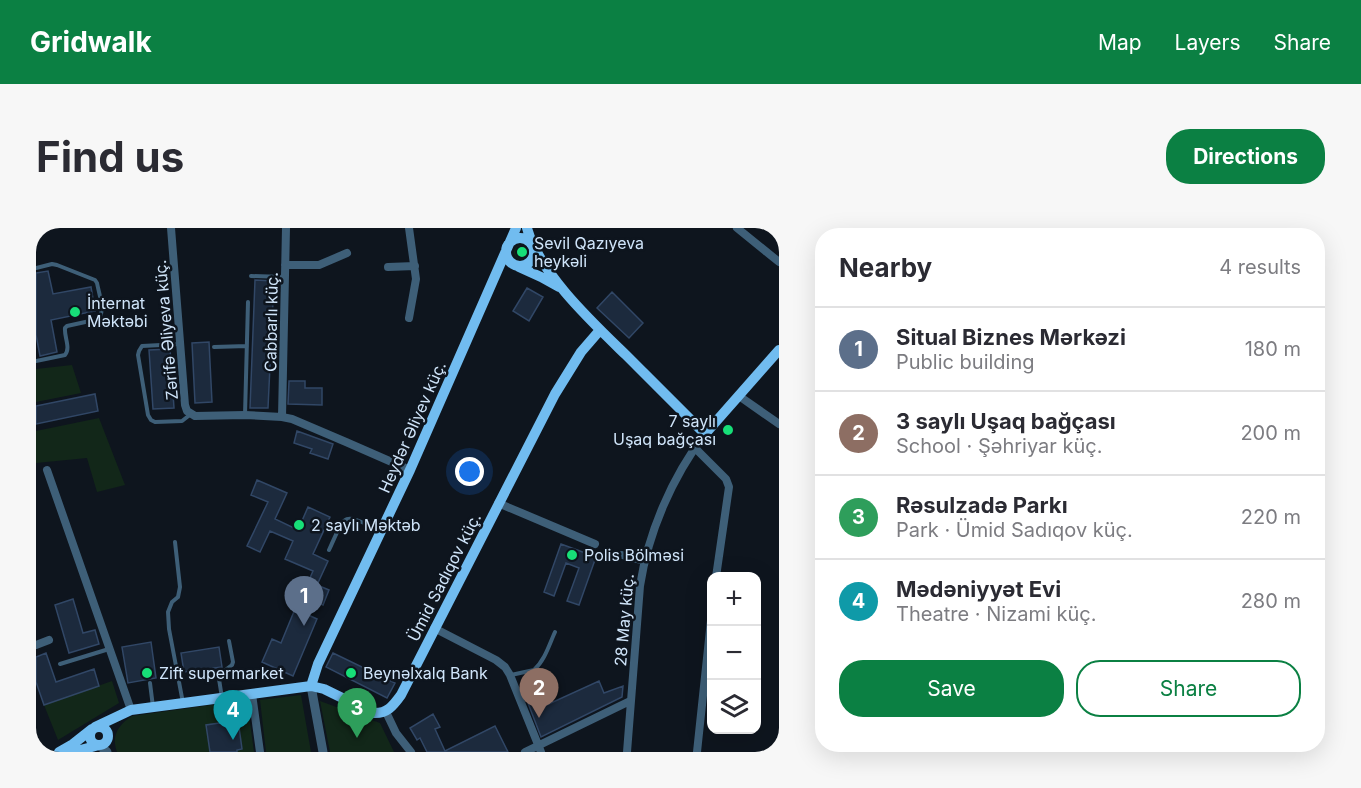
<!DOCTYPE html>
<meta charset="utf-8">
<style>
:root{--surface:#fff;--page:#f7f7f7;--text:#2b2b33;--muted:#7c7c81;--line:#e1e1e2;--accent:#0b8043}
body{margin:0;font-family:Inter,sans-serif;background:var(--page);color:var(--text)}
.controls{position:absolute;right:18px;bottom:18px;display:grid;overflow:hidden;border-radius:12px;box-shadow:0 6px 24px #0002}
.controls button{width:54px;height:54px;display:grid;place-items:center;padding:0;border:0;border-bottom:2px solid var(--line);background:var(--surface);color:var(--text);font:30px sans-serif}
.you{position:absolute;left:434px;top:244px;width:21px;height:21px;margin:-15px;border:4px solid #fff;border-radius:50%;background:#1a73e8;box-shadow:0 0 0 9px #1a73e833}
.badge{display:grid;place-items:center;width:39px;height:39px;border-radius:50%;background:var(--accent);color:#fff;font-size:20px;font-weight:700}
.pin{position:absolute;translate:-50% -50px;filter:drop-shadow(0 2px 3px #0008)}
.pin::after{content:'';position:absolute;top:32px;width:21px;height:18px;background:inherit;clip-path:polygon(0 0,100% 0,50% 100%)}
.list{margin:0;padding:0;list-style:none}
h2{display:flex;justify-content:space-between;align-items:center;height:78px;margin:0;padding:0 24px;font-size:26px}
h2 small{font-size:20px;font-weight:400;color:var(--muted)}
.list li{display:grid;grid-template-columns:39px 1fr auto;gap:18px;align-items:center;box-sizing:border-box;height:84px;padding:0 24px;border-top:2px solid var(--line)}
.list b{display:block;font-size:22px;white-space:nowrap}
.list p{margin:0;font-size:20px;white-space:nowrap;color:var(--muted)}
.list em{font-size:20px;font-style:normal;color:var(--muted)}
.actions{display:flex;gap:12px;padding:18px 24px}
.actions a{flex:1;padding:14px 0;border:2px solid var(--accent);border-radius:24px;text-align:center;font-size:21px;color:var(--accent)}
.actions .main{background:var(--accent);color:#fff}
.icon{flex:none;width:33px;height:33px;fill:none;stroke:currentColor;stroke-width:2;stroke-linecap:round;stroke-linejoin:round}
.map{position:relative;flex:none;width:743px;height:524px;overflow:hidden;border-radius:24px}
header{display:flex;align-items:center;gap:36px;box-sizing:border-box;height:84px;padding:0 30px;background:var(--accent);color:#fff}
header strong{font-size:28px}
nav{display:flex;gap:33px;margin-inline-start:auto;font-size:21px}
.intro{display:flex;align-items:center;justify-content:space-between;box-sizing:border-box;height:144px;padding:0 36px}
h1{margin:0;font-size:42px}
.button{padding:15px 27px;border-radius:24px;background:var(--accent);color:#fff;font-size:21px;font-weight:700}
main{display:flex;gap:36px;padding:0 36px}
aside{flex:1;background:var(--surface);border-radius:24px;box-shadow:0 6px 24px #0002}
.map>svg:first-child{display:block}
.green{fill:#122719}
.building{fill:#1c2a3d;stroke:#314766;stroke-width:1.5}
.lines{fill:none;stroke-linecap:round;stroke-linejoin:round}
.service{stroke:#3e5f78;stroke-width:4}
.minor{stroke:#3e5f78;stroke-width:8}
.tertiary{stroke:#3e5f78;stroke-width:9}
.secondary{stroke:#71bcf0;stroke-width:10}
.poi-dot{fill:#17df78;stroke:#0e151e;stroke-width:2}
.labels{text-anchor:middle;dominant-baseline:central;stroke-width:5;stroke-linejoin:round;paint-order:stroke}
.poi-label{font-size:16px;fill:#d0e5fa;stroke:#0e151e;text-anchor:start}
.street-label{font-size:16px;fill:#d0e5fa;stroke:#0e151e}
</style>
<header>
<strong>Gridwalk</strong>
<nav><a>Map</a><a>Layers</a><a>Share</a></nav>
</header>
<div class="intro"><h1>Find us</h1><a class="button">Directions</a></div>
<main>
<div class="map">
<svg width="743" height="524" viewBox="0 0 743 524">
<rect width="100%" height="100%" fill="#0e151e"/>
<!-- green -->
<path class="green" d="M478 24a7 7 0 1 1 14 0a7 7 0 1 1-14 0Z
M 36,137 L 45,165 L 0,174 L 0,141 Z
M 63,190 L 89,257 L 61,264 L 51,230 L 0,235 L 0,203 Z
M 76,453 L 83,475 L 22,512 L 8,477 Z
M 265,467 L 275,524 L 230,524 L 224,472 Z
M 211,472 L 218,524 L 81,524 C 75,508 82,497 96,488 Z
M 284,473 L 344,495 L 358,524 L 294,524 Z"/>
<!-- building -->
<path class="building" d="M 12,43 L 17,66 L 55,59 L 59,83 L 15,92 L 21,124 L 4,128 L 0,107 L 0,45 Z
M 219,52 L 238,53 L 232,180 L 214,180 Z
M 491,60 L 507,69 L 493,93 L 477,83 Z
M 576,64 L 607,95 L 593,110 L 561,80 Z
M 173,114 L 176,174 L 159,175 L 156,115 Z
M 134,121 L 138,180 L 117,181 L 113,122 Z
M 253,153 L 269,153 L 269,160 L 286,160 L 286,177 L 252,176 Z
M 59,166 L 62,183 L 0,196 L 0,178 Z
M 261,203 L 297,216 L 292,231 L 274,225 L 276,221 L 258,215 Z
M 221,252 L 251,265 L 239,291 L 262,302 L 272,279 L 294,289 L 277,326 L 292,333 L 281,357 L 293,362 L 287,377 L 266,368 L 277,343 L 249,331 L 257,313 L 234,303 L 224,324 L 211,318 L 232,274 L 215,267 Z
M 525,316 L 560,329 L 543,377 L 531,373 L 543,340 L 530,335 L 518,368 L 508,364 Z
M 37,371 L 47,405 L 59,402 L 63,416 L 33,425 L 19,377 Z
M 259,381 L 281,391 L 257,448 L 226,434 L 236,411 L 245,415 Z
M 115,414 L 120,450 L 92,455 L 86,419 Z
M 183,419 L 186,439 L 148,444 L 145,425 Z
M 10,425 L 20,454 L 58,441 L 63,458 L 8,477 L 0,454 L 0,429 Z
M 297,425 L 359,455 L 351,470 L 290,439 Z
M 563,453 L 568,465 L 587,458 L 586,469 L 505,509 L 492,475 L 500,470 L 504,480 Z
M 397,486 L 404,499 L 399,501 L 409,523 L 459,498 L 472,524 L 391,524 L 384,510 L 381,512 L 374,500 Z
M 197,493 L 198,500 L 203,499 L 206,521 L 201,522 L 201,524 L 174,524 L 170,497 Z"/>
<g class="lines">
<!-- service -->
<path class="service" d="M 0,40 L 16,36 L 21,37 L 59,52 L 61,55 C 63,66 69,81 63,91 L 31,98 L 29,100 C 28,109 35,120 29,127 L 0,133
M 215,48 L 248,49
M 144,116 L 106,118 L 103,123 L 102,127 L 112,187 L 115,192 L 119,194 L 146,193 L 155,186
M 178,119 L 211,118
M 209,187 L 212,74
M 139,314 L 144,359 L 142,369 L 136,374 L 132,384 L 133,401 L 147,475
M 293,322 C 310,285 305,285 342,301
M 24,436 L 73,421
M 475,447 L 498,442 C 509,432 513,417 519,404
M 114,455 L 117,479
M 186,470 L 183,451 L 184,446 L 196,437 L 197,434 L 193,413"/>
<!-- minor -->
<path class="minor" d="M 135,0 L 149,177 L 151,183 L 159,188 L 209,187 L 246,189 L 256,191 L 310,214 L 374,242
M 701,0 L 743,34
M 249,37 L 283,37 L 311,25
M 352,39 L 379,38
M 373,90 L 380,51 L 373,0
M 703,168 L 743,196
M 246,189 L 250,0
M 658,219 L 690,251 L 693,259 L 680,349
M 11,242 L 95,482
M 462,275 L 559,316
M 586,327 L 608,333
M 398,400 L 460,432 L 469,439 L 474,447 L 505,524
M 0,417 L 13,412
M 216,466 L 224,524
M 350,484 L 360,505 L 375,524
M 489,524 L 594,473
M 591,524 L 604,358 C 612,305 636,249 669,206
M 661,524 L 676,383"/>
<!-- tertiary -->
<path class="tertiary" d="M 275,458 L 287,524
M 63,517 L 71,524"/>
<!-- secondary -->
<path class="secondary" d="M 491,0 C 503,45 557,95 590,127 C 616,153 643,180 669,206 L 743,122
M470 24a14 14 0 1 1 28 0a14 14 0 1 1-28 0Z
M 483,39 L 505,49 L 523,59
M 275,458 L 282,436 L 374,242 L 480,0
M54 508a9 9 0 1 1 18 0a9 9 0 1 1-18 0Z
M 59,499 L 95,482 L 275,458 L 288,461 L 337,485 C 351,486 357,478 365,467 L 519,166 L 545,124 L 564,102
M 23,524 L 37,516 L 56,501
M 37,524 L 63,517"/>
</g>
<!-- markers -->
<g class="poi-dot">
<circle cx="486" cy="24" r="6"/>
<circle cx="39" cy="84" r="6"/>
<circle cx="692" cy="202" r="6"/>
<circle cx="263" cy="297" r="6"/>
<circle cx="536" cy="327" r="6"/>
<circle cx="111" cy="445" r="6"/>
<circle cx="315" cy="445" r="6"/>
</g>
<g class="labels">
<!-- poi labels -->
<g class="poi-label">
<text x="498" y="15">Sevil Qazıyeva<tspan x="498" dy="18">heykəli</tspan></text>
<text x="51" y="75">İnternat<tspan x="51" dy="18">Məktəbi</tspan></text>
<text x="680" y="193" text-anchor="end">7 saylı<tspan x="680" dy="18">Uşaq bağçası</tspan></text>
<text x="275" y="297">2 saylı Məktəb</text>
<text x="548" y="327">Polis Bölməsi</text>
<text x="123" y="445">Zift supermarket</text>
<text x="327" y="445">Beynəlxalq Bank</text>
</g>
<!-- street labels -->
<g class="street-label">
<text transform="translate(235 94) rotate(-89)">Cabbarlı küç.</text>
<text transform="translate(130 102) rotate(-95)">Zərifə Əliyeva küç.</text>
<text transform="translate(376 199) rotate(-66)">Heydər Əliyev küç.</text>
<text transform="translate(408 349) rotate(-63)">Ümid Sadıqov küç.</text>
<text transform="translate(588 392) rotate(-85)">28 May küç.</text>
</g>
</g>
</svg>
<div class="controls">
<button>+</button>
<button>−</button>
<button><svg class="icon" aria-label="layers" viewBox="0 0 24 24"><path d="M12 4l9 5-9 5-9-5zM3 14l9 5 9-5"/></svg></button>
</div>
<div class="you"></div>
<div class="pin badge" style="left:268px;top:398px;background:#5c6f8a">1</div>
<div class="pin badge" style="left:503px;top:490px;background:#8d6e63">2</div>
<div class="pin badge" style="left:321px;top:510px;background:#2e9e5b">3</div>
<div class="pin badge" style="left:197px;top:512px;background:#0f9aa8">4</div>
</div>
<aside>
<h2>Nearby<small>4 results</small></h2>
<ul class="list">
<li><span class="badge" style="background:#5c6f8a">1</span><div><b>Situal Biznes Mərkəzi</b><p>Public building</p></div><em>180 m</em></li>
<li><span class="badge" style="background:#8d6e63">2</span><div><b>3 saylı Uşaq bağçası</b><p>School · Şəhriyar küç.</p></div><em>200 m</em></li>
<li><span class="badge" style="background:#2e9e5b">3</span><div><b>Rəsulzadə Parkı</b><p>Park · Ümid Sadıqov küç.</p></div><em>220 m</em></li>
<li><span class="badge" style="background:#0f9aa8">4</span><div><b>Mədəniyyət Evi</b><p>Theatre · Nizami küç.</p></div><em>280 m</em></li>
</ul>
<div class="actions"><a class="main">Save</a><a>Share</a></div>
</aside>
</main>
